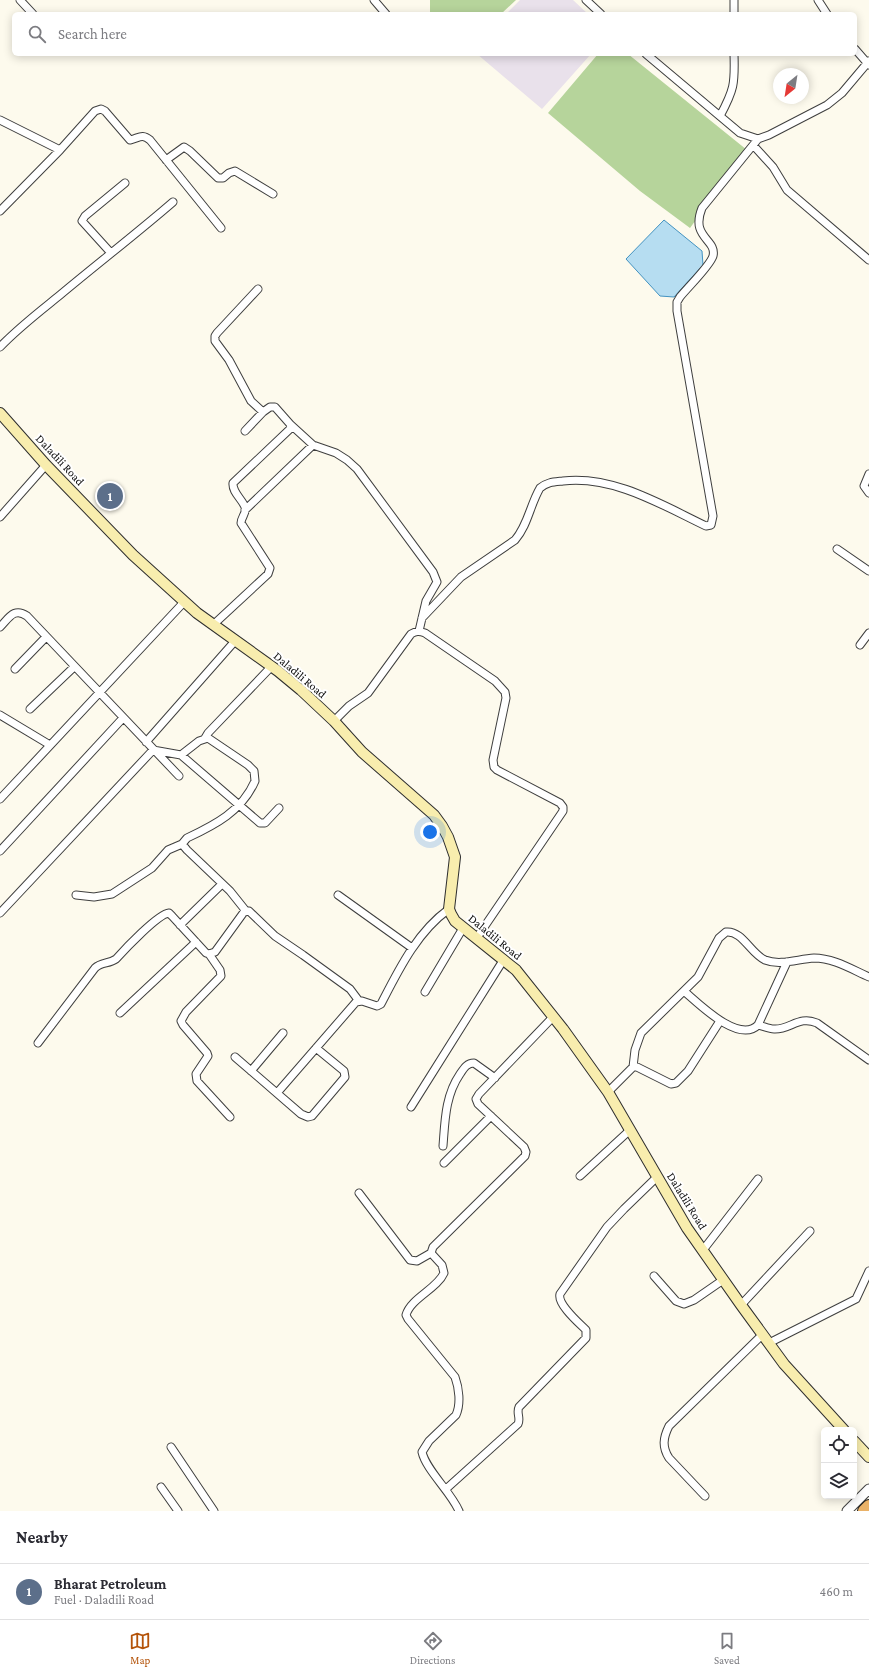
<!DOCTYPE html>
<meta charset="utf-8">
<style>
:root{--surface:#fff;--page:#f7f7f7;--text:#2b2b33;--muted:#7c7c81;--line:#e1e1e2;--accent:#b45309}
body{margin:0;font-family:"Crimson Pro",serif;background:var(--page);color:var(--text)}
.controls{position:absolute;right:12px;bottom:12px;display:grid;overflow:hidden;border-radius:6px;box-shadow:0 2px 10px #0003}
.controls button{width:36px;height:36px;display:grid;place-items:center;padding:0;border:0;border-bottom:1px solid var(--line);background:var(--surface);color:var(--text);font:20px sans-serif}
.compass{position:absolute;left:773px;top:68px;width:36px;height:36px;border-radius:50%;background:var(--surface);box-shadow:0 2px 10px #0003;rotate:210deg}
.you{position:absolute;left:430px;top:832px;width:14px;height:14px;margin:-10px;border:3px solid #fff;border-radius:50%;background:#1a73e8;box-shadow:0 0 0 6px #1a73e833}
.badge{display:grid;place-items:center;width:26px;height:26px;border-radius:50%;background:var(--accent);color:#fff;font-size:13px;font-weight:700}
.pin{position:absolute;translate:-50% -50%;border:2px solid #fff;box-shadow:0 1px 4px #0006}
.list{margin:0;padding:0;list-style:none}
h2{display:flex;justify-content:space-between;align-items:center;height:52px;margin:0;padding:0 16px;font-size:17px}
h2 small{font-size:13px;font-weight:400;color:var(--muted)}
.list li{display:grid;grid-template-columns:26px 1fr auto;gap:12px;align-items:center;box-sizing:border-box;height:56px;padding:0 16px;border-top:1px solid var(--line)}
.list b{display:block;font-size:15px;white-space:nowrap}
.list p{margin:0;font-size:13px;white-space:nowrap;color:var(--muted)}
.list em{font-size:13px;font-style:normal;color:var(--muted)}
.icon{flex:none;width:22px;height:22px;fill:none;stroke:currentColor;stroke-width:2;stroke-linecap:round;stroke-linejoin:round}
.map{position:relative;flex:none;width:869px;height:1511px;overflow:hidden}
.search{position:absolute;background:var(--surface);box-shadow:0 2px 10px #0003;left:12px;right:12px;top:12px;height:44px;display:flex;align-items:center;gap:10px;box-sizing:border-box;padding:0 14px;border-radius:6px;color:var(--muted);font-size:15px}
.sheet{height:108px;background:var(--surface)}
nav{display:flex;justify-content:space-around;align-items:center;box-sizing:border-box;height:56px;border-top:1px solid var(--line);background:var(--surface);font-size:11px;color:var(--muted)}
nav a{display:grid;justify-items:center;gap:2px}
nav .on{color:var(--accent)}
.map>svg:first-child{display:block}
.industrial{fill:#e9e1eb}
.forest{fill:#b6d49b}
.water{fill:#b6ddf1;stroke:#4493c1}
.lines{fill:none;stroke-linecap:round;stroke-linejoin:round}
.minor-casing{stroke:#3f3f3f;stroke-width:9}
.tertiary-casing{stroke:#3f3f3f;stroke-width:11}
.secondary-casing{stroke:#2e2e2e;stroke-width:12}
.trunk-casing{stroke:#1d1d1d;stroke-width:14}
.minor{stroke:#fff;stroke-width:7}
.tertiary{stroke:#fff;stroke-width:9}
.secondary{stroke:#f8edae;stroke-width:10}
.trunk{stroke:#eab268;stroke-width:12}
.labels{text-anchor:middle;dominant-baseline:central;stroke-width:4;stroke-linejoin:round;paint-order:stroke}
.street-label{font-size:12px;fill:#0c0c0c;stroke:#fff}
</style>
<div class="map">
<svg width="869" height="1511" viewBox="0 0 869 1511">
<rect width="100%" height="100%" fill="#fdfaed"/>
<!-- industrial -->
<path class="industrial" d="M 520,0 L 573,0 L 588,14 L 506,14 Z
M 477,54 L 591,54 L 542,109 Z"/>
<!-- forest -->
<path class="forest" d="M 430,0 L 516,0 L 501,14 L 430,14 Z
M 598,54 L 628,54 L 747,150 L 690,228 L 640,191 L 548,113 Z"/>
<!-- water -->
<path class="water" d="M 664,220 L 702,251 L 703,265 L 674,297 L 660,296 L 626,259 Z"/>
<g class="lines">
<!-- minor casing -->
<g class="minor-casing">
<path id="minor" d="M 20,0 L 33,14
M 374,0 L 386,14
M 586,0 L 601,14
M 734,0 L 734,14
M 818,0 L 827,14
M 855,49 L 869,65
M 646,54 L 740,133 L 758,139 L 769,135 L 827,105 L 842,93 L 869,61
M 720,116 C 734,90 735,84 734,54
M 0,120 L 60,150
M 753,145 L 773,167 L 787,190 L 869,260
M 166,160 L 184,147 L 190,151 L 218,178 L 223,178 L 229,173 L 235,171 L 273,194
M 0,211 L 60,150 L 95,111 L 101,109 L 105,111 L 130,140 C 139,138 142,133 150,140 L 221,228
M 111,253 L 82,221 L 85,216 L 125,183
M 0,347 C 18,328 39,312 60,295 C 97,264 136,234 173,202
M 290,424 L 313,445 L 336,453 L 347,460 L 357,469 L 433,572 L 437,582 L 426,601 L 419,631
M 245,431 L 263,412
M 869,474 L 864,486 L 869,493
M 245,510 L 313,445
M 0,517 L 46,465
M 837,549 L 869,571
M 422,618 L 461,577 L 515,540 C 528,525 530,505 540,488 C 547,482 554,482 563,481 C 613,475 662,505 706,526 L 711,525 L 713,516 L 677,311 L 677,302 L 680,297 C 687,288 710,266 713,256 C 717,239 690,238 702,208 L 758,139
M 213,625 L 268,574 L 270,568 L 241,523 C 241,517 247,513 245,507 C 242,499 232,492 233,483 L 291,428 L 290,424 L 275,407 L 270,407 L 263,412 L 251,401 L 229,360 L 215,341 L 215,336 L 217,333 L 258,289
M 0,627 C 9,618 14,607 27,616 L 179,776
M 860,645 L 869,633
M 15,669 L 46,637
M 30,709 L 74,667
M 0,715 L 50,745
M 334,721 L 349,706 L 368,693 L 411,634 C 416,631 419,631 425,633 L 495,681 L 505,692 L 506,698 L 493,760 L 494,767 L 497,770 L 560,803 L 563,807 L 563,811 L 476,939
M 205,738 L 208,733 L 271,667
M 146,742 L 235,641
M 181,755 L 260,823 L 265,823 L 279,808
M 0,799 L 185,601
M 0,851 L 123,718
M 76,895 L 94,897 L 112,894 L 152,868 L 168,850 L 182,844
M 338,895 L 412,948
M 0,913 L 153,750 L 181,755 L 199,741 L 208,738 L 248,765 L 254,771 L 255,781 C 242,811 215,825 187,838 L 182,844 L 187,850 L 230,891 L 246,911
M 180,925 L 222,884
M 209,954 L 220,970 L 221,976 L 186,1012 L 181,1021 L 183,1025 L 207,1053 L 208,1056 L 196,1074 L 197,1081 L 230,1117
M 425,992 L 463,928
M 685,992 C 699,1004 739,1044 758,1025 L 787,962
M 120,1013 L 196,942
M 758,1025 C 763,1026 769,1029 774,1029 C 790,1030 799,1015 817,1023 L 869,1060
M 38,1043 L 95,968 C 101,962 109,964 116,959 C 125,949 158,914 169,913 L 172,916 L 206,953 L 209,954 L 215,952 L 244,912 L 249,911 L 275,936 L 303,955 L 350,989 L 359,1001
M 235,1057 L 301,1114 L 308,1117 L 312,1116 L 345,1077 L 344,1071 L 316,1048
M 633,1067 L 635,1050 L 641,1033 L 698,977 L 719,938 L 726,932 C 742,930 751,954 765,960 C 780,966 798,959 814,958 C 833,958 851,969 869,977
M 251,1071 L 283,1033
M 608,1092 L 633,1067 L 637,1067 L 671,1084 L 676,1083 L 688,1071 L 720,1021
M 277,1093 L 356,1002 L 362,1001 L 377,1006 L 381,1004 C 399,969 417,932 449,909
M 411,1107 L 504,959
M 443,1146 C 445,1121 445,1096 460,1074 C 464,1068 467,1063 474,1063 L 495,1078
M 444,1163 L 491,1116
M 580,1176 L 630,1130
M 359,1193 L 410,1260 L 417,1261 L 431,1253
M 703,1250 L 758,1179
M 654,1276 L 676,1301 L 684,1304 L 694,1300 L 723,1280
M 741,1305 L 810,1231
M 769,1343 L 856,1299 L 869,1271
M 171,1447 L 214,1511
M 161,1487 L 178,1511
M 446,1489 L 518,1424 C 521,1418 516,1413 519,1407 L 586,1338 L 586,1330 C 579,1323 557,1304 560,1294 L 607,1227 L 624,1209 L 657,1177
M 705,1496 L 669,1458 C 662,1447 663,1438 669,1426 L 762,1335
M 459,1511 C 451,1492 426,1470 422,1452 L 429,1441 L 456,1415 C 461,1404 459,1388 455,1377 L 408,1319 L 406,1315 C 411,1298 437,1289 444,1273 L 442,1265 L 431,1253 L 433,1247 L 525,1156 L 526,1152 L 524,1147 L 478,1104 L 476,1099 L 479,1094 L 553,1017"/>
</g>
<!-- tertiary casing -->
<g class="tertiary-casing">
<path id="tertiary" d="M 847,1511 L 869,1489"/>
</g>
<!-- secondary casing -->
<g class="secondary-casing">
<path id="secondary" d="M 0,413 L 46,465 L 133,555 L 197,613 L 278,671 L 301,690 L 334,721 L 362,752 L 434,815 L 442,826 L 448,837 L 455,857 L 449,909 L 451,914 L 455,921 L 516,970 L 563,1029 L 608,1092 L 687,1228 L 741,1305 L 784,1364 L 844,1430
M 854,1441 L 869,1457"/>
</g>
<!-- trunk casing -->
<g class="trunk-casing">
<path id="trunk" d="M 864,1511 L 869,1506"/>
</g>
<!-- minor -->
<use href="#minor" class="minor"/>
<!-- tertiary -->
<use href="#tertiary" class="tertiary"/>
<!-- secondary -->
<use href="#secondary" class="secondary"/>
<!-- trunk -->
<use href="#trunk" class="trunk"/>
</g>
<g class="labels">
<!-- street labels -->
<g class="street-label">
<text transform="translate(60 460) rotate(47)">Daladili Road</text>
<text transform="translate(300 675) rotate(40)">Daladili Road</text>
<text transform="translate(495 937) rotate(39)">Daladili Road</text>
<text transform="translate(687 1201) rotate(58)">Daladili Road</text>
</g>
</g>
</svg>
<div class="controls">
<button><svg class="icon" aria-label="locate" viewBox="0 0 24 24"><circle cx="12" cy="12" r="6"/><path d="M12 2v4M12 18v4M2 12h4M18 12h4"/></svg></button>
<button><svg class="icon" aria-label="layers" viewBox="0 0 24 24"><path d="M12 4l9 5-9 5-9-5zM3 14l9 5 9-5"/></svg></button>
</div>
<svg class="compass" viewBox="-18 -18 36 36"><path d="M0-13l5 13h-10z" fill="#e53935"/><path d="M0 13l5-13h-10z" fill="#7c7c81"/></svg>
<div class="you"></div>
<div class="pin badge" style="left:110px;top:496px;background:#5c6f8a">1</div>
<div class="search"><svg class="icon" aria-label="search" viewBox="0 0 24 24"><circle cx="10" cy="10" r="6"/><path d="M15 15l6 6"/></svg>Search here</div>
</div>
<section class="sheet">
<h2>Nearby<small></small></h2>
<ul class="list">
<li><span class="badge" style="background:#5c6f8a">1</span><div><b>Bharat Petroleum</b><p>Fuel · Daladili Road</p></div><em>460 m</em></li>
</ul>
</section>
<nav>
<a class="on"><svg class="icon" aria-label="map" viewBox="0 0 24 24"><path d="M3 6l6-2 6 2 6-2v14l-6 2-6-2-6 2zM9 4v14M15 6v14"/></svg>Map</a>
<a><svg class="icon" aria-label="directions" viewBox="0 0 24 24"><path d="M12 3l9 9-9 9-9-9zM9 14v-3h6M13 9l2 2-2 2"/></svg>Directions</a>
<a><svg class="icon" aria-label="saved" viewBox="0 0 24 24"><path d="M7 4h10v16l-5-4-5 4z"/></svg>Saved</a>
</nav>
